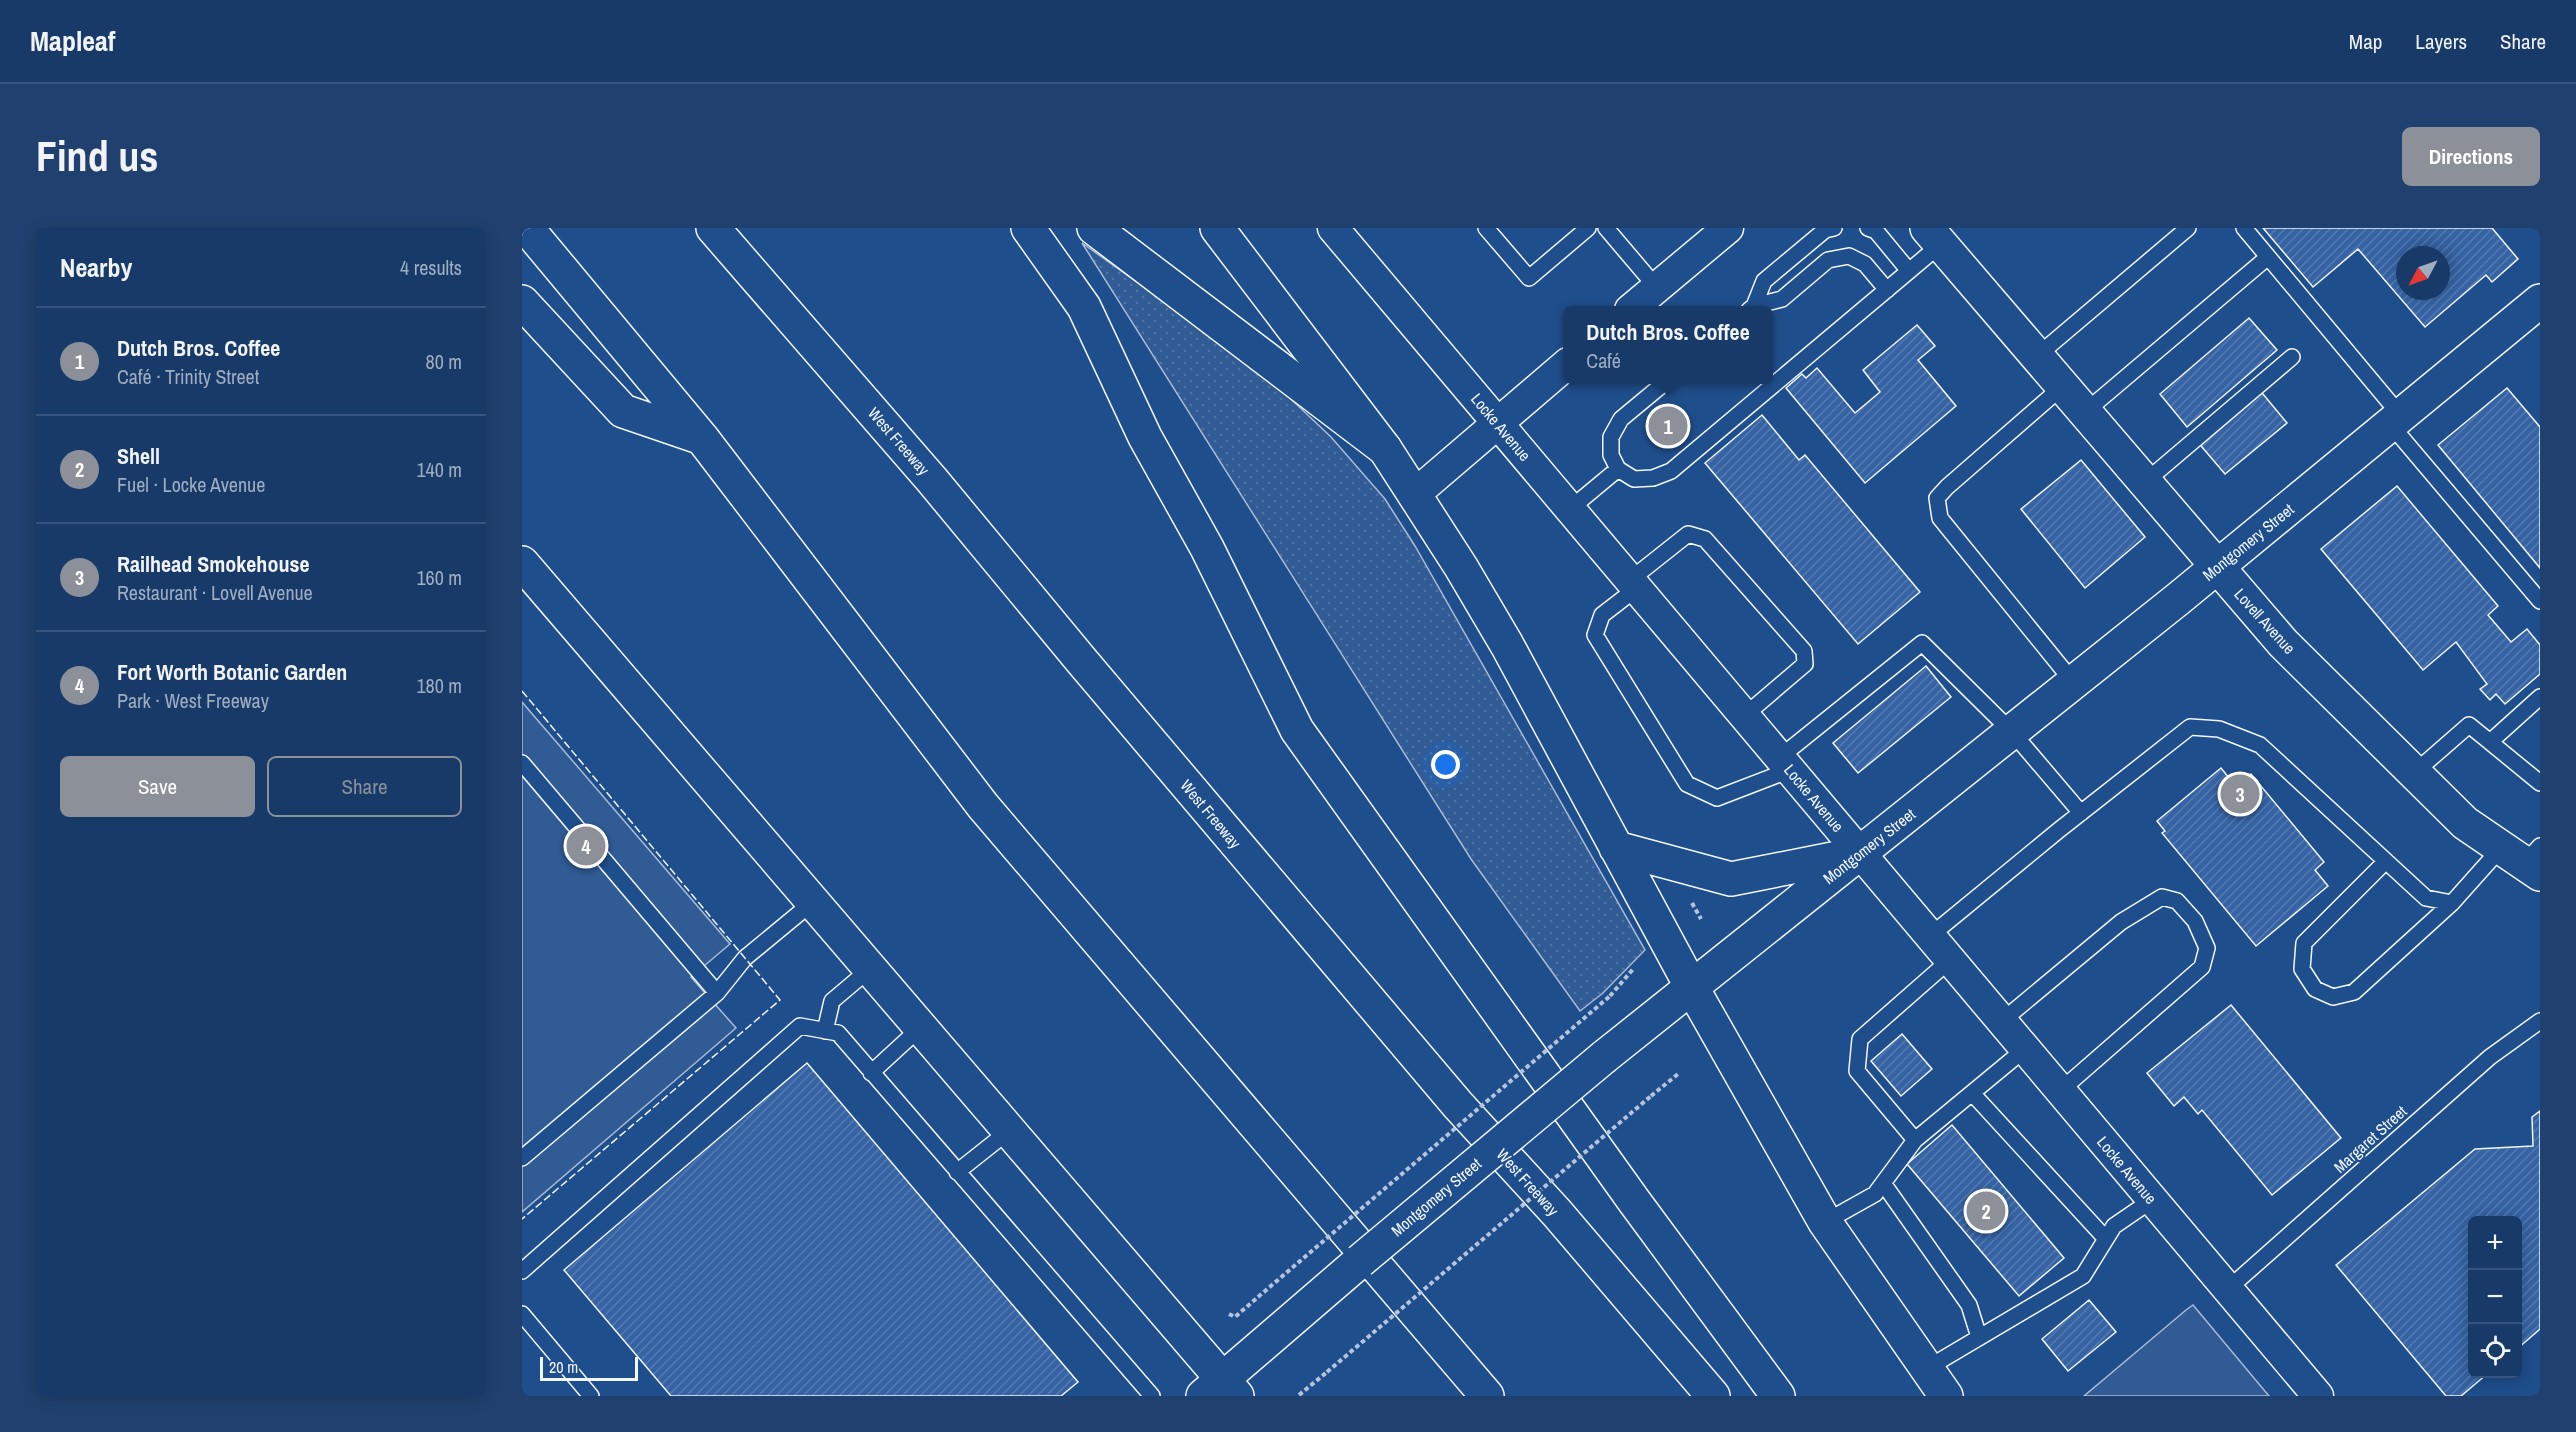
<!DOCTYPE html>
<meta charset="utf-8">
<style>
:root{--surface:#173a69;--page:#20416f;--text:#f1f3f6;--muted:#9eadc0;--line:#36547d;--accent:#8c9099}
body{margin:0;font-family:"Archivo Narrow",sans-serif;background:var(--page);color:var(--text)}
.controls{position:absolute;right:18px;bottom:18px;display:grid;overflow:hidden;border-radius:9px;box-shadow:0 3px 15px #0003}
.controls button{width:54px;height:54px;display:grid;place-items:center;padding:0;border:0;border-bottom:2px solid var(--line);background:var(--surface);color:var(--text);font:30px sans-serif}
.compass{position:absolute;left:1874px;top:18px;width:54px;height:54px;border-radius:50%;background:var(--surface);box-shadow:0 3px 15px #0003;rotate:229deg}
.scale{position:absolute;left:18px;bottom:15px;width:98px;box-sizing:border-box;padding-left:6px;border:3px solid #f2f6ff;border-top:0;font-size:16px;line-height:21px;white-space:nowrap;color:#f2f6ff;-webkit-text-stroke:4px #1f4e8c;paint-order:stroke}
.you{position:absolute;left:924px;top:537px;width:21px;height:21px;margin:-15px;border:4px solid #fff;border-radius:50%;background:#1a73e8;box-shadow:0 0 0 9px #1a73e833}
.badge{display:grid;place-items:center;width:39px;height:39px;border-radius:50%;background:var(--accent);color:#fff;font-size:20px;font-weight:700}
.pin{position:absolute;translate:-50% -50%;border:3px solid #fff;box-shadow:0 2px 6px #0006}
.popup{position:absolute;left:1041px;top:78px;width:210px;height:78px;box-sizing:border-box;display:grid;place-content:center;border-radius:9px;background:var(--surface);filter:drop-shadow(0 2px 4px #0005);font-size:20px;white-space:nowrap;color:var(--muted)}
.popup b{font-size:22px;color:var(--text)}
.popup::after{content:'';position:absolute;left:50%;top:100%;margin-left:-12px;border:12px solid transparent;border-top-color:var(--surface)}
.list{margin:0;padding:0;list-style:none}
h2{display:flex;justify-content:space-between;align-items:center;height:78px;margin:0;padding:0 24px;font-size:26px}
h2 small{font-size:20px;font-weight:400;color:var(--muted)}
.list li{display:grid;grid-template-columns:39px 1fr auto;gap:18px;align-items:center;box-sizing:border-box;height:108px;padding:0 24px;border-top:2px solid var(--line)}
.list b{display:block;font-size:22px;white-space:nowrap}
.list p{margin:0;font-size:20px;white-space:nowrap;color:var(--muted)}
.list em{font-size:20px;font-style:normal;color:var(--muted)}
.actions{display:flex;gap:12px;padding:18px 24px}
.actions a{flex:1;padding:14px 0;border:2px solid var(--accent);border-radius:9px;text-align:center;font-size:21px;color:var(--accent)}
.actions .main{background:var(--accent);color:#fff}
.icon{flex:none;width:33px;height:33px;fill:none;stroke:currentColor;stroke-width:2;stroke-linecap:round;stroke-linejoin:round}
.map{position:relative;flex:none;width:2018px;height:1168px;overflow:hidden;border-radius:9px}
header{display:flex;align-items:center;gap:36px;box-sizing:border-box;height:84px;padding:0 30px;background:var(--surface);border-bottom:2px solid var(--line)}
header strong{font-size:28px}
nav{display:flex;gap:33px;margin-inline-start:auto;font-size:21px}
.intro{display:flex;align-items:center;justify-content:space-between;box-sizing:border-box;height:144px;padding:0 36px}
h1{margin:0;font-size:42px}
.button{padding:15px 27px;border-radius:9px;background:var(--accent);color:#fff;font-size:21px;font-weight:700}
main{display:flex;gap:36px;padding:0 36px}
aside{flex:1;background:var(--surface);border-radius:9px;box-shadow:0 3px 15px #0003}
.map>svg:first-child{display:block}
.grass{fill:url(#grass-dots);stroke:#a8bbd7;stroke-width:1.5}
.built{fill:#305b95;stroke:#a8bbd7;stroke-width:1.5}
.building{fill:url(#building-hatch);stroke:#f2f6ff;stroke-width:1.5;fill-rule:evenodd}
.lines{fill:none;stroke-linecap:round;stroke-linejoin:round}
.lane-casing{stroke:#f2f6ff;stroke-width:18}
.street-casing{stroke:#f2f6ff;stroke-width:33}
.secondary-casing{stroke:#f2f6ff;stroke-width:36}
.highway-casing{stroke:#f2f6ff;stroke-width:36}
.path{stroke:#b3c4dc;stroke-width:4;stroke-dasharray:4.5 3;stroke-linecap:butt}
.lane{stroke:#1f4e8c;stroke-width:15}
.street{stroke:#1f4e8c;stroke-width:30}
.secondary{stroke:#1f4e8c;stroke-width:33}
.highway{stroke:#1f4e8c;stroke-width:33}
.secondary-bridge-casing{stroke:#f2f6ff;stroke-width:36;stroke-linecap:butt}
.path-bridge{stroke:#b3c4dc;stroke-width:4;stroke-dasharray:4.5 3;stroke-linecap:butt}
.secondary-bridge{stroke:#1f4e8c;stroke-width:33}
.fence{stroke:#f2f6ff;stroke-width:1.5;stroke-dasharray:8 3;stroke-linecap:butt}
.labels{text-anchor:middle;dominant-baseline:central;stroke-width:4.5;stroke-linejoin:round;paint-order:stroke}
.street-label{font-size:16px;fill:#f2f6ff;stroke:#1f4e8c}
</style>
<header>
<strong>Mapleaf</strong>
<nav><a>Map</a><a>Layers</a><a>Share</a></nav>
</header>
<div class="intro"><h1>Find us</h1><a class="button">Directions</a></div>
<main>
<aside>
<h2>Nearby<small>4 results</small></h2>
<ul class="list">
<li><span class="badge">1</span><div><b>Dutch Bros. Coffee</b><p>Café · Trinity Street</p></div><em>80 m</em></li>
<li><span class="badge">2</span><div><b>Shell</b><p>Fuel · Locke Avenue</p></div><em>140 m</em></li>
<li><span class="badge">3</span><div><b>Railhead Smokehouse</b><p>Restaurant · Lovell Avenue</p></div><em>160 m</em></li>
<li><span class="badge">4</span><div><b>Fort Worth Botanic Garden</b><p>Park · West Freeway</p></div><em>180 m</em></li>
</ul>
<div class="actions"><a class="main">Save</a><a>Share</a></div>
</aside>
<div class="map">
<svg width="2018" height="1168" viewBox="0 0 2018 1168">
<defs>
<pattern id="grass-dots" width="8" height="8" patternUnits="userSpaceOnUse" patternTransform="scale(1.5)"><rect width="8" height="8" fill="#305b95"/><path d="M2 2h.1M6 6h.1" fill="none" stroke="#4e73a5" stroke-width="1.8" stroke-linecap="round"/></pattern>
<pattern id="building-hatch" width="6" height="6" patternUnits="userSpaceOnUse" patternTransform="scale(1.5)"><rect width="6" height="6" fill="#3563a3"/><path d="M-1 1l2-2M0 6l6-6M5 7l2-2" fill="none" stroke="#537ab1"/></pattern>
</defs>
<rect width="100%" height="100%" fill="#1f4e8c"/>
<!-- grass -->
<path class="grass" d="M 560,15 L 736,140 L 809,209 L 863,271 L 893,318 L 1123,722 L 1081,765 L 1058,783 L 949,631 Z"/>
<!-- built -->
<path class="built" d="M 0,474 L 208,716 L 169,749 L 214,800 L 0,984 Z
M 1671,1077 L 1747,1168 L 1562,1168 L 1664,1082 Z"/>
<!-- building -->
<path class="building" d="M 1741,0 L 1970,0 L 1996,31 L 1970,54 L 1964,47 L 1903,99 L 1836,21 L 1791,59 ZM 1883,27 L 1919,27 L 1919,63 L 1883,63 Z
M 1727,90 L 1755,122 L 1665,199 L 1638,166 Z
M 1395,97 L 1413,118 L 1396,132 L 1434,178 L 1343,255 L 1264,160 L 1280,146 L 1284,150 L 1295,140 L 1333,185 L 1358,164 L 1341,142 Z
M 1736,160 L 1765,195 L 1703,246 L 1674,212 Z
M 1985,160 L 2018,199 L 2018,340 L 1916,217 Z
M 1240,187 L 1277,232 L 1283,227 L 1398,364 L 1336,416 L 1183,235 Z
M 1559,232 L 1623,309 L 1563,360 L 1499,281 Z
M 1875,258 L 1976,378 L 1966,387 L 1989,414 L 2005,401 L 2018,417 L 2018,446 L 1983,476 L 1974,466 L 1968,472 L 1958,461 L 1965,456 L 1934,414 L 1901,442 L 1799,321 Z
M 1404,438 L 1429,469 L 1336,545 L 1311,515 Z
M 1699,540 L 1707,550 L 1713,547 L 1719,554 L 1729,546 L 1802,634 L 1793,642 L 1806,658 L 1734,718 L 1640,605 L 1643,603 L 1635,593 Z
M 1709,777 L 1819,910 L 1750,967 L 1680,882 L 1676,886 L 1662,869 L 1652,878 L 1625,845 Z
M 1380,806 L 1410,841 L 1379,868 L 1349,833 Z
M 285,835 L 556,1154 L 539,1168 L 149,1168 L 42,1042 Z
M 2018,883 L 2018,1101 L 1996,1120 L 1996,992 L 1950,992 L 1950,1146 L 1965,1146 L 1939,1168 L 1924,1168 L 1814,1037 L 1953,921 L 2011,918 L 2010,889 Z
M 1430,897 L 1542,1030 L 1497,1068 L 1385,936 Z
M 1567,1072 L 1594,1104 L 1546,1143 L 1520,1111 Z"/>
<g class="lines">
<!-- lane casing -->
<g class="lane-casing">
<path id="lane" d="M 964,0 L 1007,50 L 1066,0
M 1084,0 L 1135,60
M 1722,0 L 1879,188
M 1387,43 L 1419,16
M 1232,78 L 1260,71 L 1306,32 L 1327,28 L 1343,36 L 1365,62
M 1227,82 L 1232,78 L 1242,53 L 1303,2 L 1312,0
M 1515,128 L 1666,0
M 1146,152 L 1099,191 L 1089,209 L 1089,227 L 1096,241 L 1112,251 L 1131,250 L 1149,243 L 1387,43 L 1354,3 L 1346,0
M 1541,158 L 1425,259 L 1415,270 L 1418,290 L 1552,455
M 1563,184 L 1746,29
M 1869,197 L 2018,373
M 1623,254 L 1770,129
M 1048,281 L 1096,241
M 1108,352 L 1166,306 L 1183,311 L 1282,423 L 1283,436 L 1222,488
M 1115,360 L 1080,387 L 1073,407 L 1165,556 L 1195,570 L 1268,542
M 1968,514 L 2018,555
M 1257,530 L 1400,415 L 1490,504 L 1559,585
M 0,535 L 195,765
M 1892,545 L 1947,497 L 1968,514 L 2018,469
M 1864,633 L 1782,715 L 1780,741 L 1793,761 L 1811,769 L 1832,764 L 1930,675 L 1979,620
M 2002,636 L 2018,618
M 1408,708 L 1537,602 L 1668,499 L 1697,501 L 1738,517 L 1904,670 L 1930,675
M 1480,793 L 1599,694 L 1640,669 L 1655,673 L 1673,693 L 1685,720 L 1680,739 L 1538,863
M 303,803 L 310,773 L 349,740
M 349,845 L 399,799
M 1450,865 L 1584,1011
M 1393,912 L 1335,843 L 1338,811 L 1428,732
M 0,930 L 195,765 L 223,730 L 292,673
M 435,944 L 488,902
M 1361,955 L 1447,1077 L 1457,1109
M 1303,994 L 1353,966 L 1393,912 L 1503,821
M 0,1043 L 278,798 L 316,805 L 630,1168
M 1706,1061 L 1968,829 L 2018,793
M 0,1086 L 69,1168
M 1404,1141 L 1561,1048 L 1592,998 L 1630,972"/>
</g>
<!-- street casing -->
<g class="street-casing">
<path id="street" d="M 811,0 L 1796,1168
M 1108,82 L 1206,0
M 893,266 L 1046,135"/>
</g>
<!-- secondary casing -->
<g class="secondary-casing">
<path id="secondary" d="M 695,0 L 863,221 L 939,339 L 985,417 L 1169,758 L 1303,994 L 1424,1168
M 1405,0 L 1761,415 L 1943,595 L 2018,646
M 0,335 L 715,1168
M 1094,620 L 1209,651 L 1331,627
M 1082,829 L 1656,371 L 2018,73
M 681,1168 L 838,1033"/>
</g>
<!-- highway casing -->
<g class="highway-casing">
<path id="highway" d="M 5,0 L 180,210 L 461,578 L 965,1168
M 191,0 L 410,252 L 559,432 L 936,877 L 1035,985 L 1191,1168
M 506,0 L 562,79 L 623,209 L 685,320 L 775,502 L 1112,973 L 1256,1168
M 572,0 L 863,221
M 0,74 L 101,183 L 180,210"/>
</g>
<!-- path -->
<path class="path" d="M 1170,675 L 1179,691
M 1088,768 L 1112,740
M 1129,868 L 1156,846
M 707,1086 L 713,1089 L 736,1069
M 777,1167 L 805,1144"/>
<!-- lane -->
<use href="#lane" class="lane"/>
<!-- street -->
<use href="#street" class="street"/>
<!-- secondary -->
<use href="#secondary" class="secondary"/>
<!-- highway -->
<use href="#highway" class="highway"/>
<!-- secondary-bridge casing -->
<g class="secondary-bridge-casing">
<path id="secondary-bridge" d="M 838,1033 L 1082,829"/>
</g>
<!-- path-bridge -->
<path class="path-bridge" d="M 736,1069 L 1088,768
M 805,1144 L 1129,868"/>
<!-- secondary-bridge -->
<use href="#secondary-bridge" class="secondary-bridge"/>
<!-- fence -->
<path class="fence" d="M 0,463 L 258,772 L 0,991"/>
</g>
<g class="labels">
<!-- street labels -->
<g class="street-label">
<text transform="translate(979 199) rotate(50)">Locke Avenue</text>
<text transform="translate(377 213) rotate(49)">West Freeway</text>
<text transform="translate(1726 314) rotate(-39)">Montgomery Street</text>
<text transform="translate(1743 393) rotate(48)">Lovell Avenue</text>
<text transform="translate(1292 570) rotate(50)">Locke Avenue</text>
<text transform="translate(689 586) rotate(50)">West Freeway</text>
<text transform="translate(1347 618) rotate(-38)">Montgomery Street</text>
<text transform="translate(1848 911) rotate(-42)">Margaret Street</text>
<text transform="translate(1605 942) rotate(50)">Locke Avenue</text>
<text transform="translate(1006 954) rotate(48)">West Freeway</text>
<text transform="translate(914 969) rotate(-40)">Montgomery Street</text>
</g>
</g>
</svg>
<div class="controls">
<button>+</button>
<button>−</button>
<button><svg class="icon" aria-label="locate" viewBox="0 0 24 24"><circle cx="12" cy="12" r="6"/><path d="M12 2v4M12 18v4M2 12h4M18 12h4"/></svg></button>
</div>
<svg class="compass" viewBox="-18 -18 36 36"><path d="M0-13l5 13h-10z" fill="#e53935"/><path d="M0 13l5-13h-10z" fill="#9eadc0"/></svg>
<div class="scale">20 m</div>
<div class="you"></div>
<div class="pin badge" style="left:1146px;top:198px">1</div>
<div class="popup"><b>Dutch Bros. Coffee</b>Café</div>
<div class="pin badge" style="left:1464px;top:983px">2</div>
<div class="pin badge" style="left:1718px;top:566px">3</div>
<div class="pin badge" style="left:64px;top:618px">4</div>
</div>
</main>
